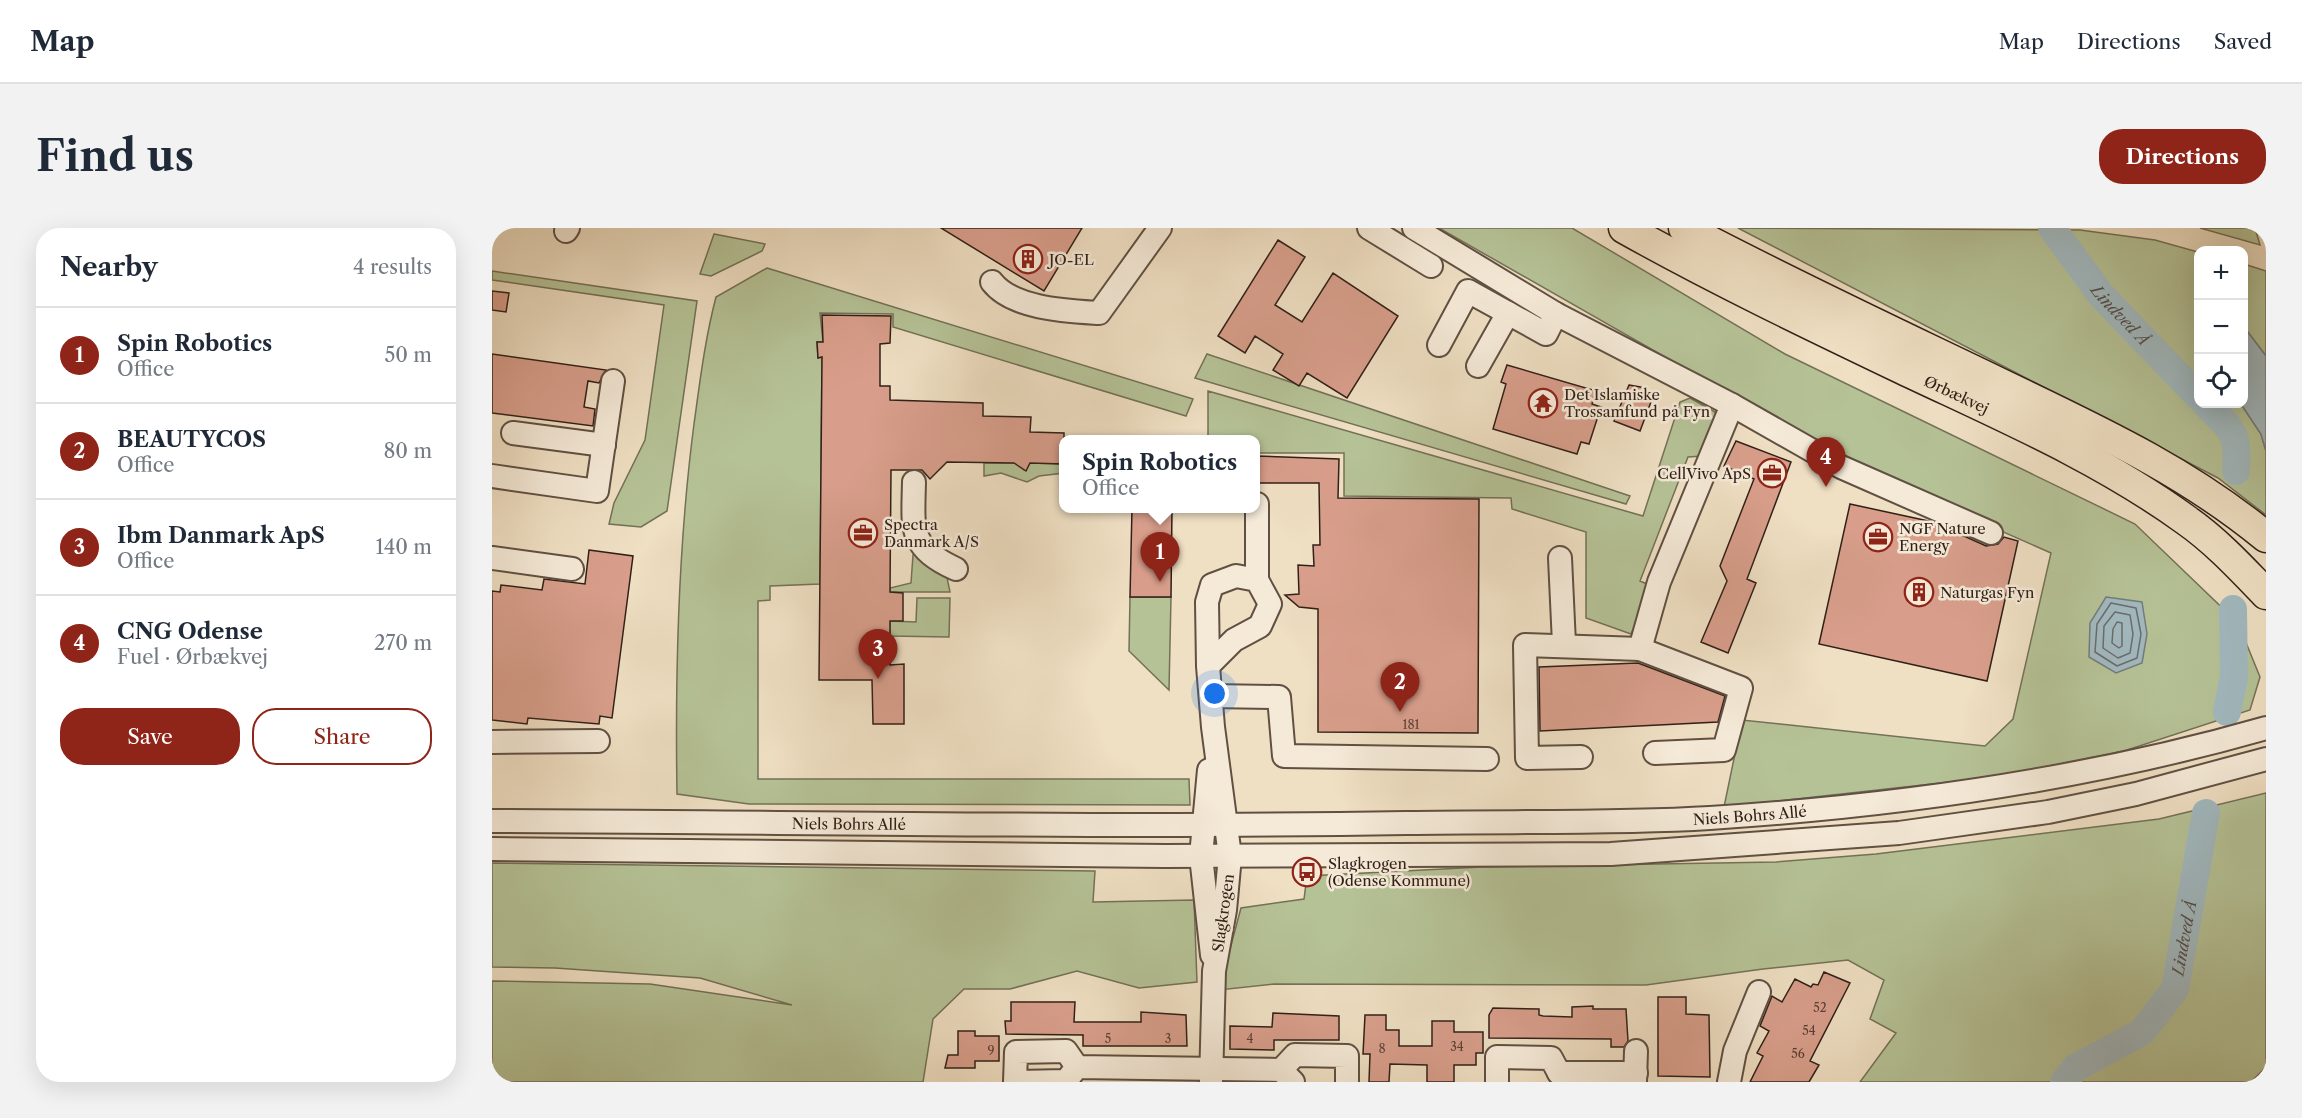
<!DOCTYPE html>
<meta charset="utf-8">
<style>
:root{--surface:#fff;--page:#f2f2f3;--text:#1f2937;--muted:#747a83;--line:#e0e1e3;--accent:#8f2418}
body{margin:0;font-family:"Libre Caslon Text",serif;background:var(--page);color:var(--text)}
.controls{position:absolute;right:18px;top:18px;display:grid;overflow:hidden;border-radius:12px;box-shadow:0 6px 24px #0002}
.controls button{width:54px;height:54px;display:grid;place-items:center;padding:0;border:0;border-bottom:2px solid var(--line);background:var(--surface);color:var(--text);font:30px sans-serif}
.you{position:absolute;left:723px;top:466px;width:21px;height:21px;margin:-15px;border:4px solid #fff;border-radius:50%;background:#1a73e8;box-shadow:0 0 0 9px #1a73e833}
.badge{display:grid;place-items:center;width:39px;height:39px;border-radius:50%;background:var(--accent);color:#fff;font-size:20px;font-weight:700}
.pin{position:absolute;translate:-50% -50px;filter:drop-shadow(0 2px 3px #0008)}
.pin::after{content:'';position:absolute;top:32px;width:21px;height:18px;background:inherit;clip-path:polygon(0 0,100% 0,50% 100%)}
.popup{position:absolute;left:567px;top:207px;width:201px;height:78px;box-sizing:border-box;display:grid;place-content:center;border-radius:12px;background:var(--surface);filter:drop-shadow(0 2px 4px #0005);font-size:20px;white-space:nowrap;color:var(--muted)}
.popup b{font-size:22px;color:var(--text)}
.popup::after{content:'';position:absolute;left:50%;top:100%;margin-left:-12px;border:12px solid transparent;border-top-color:var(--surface)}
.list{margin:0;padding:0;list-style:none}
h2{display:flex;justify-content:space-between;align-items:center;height:78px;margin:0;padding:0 24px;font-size:26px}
h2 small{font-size:20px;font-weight:400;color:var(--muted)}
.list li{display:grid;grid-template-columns:39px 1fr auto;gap:18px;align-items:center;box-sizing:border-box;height:96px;padding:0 24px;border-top:2px solid var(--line)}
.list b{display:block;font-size:22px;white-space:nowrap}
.list p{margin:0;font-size:20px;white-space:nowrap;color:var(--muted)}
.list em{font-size:20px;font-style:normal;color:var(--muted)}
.actions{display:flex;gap:12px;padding:18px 24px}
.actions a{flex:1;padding:14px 0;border:2px solid var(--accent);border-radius:24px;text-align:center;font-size:21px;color:var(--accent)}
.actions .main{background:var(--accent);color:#fff}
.icon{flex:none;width:33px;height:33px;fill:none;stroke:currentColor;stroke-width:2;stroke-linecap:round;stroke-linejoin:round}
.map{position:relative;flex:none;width:1774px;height:854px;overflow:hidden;border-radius:24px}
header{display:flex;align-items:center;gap:36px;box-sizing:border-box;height:84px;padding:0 30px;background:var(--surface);border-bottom:2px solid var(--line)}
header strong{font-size:28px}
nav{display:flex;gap:33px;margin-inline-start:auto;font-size:21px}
.intro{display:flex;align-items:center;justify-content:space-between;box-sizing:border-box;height:144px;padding:0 36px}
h1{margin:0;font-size:42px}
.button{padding:15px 27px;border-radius:24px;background:var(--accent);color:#fff;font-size:21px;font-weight:700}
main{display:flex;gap:36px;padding:0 36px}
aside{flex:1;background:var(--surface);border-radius:24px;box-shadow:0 6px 24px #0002}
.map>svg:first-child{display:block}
.green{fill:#b5c296;stroke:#737157;stroke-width:1.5}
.water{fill:#a1b9c0;stroke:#747c7d;stroke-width:1.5}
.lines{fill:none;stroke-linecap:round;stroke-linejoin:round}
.shore{stroke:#696c6c;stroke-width:1.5}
.river{stroke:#a1b9c0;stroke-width:28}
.building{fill:#d89e8b;stroke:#312018;stroke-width:1.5}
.minor-casing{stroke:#605043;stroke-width:26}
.major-casing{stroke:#312018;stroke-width:33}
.minor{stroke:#f5ead8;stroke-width:22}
.major{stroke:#efdfc3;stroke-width:30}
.labels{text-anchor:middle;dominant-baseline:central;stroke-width:5;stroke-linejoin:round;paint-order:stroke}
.number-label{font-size:12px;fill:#5b4035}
.poi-label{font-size:15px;fill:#312018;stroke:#f5ead8;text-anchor:start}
.street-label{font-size:15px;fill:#312018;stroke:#f5ead8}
.water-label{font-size:16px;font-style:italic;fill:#534e4a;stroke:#f5ead8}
</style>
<header>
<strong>Map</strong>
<nav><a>Map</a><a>Directions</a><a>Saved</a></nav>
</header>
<div class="intro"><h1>Find us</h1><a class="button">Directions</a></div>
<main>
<aside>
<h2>Nearby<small>4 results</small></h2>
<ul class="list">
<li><span class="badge">1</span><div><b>Spin Robotics</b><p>Office</p></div><em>50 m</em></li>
<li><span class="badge">2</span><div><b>BEAUTYCOS</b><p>Office</p></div><em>80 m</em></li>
<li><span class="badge">3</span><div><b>Ibm Danmark ApS</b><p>Office</p></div><em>140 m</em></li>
<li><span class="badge">4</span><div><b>CNG Odense</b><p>Fuel · Ørbækvej</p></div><em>270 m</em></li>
</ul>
<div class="actions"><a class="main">Save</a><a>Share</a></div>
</aside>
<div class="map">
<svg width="1774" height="854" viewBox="0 0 1774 854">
<rect width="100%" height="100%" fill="#efdfc3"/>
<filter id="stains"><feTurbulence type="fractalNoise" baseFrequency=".00333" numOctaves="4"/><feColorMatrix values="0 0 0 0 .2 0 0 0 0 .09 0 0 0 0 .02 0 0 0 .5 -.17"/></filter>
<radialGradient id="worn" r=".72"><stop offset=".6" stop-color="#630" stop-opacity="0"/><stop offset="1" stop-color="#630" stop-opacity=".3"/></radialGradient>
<!-- green -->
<path class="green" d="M 947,0 L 1080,0 L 1293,126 L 1643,296 L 1746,395 L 1768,449 L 1758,482 L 1632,523 L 1503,549 L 1232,579 L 1250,492 L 1493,518 L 1521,491 L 1559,325 L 1373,243 Z
M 1246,0 L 1588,2 L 1663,12 L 1706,24 L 1706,176 L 1749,176 L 1769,206 L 1774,223 L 1774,287 L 1726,250 Z
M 1708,0 L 1763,0 L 1768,17 Z
M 222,6 L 273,16 L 270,23 L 219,48 L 208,46 Z
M 1752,36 L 1774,43 L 1774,128 L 1752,99 Z
M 275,40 L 701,171 L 694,188 L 401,99 L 401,86 L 328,85 L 331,114 L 325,114 L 326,129 L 330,129 L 328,356 L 278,358 L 278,372 L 266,373 L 266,551 L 697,551 L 698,577 L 257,576 L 185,566 C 183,442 186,318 202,196 C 208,153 213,111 224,69 Z
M 0,43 L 205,73 L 175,283 L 149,299 L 117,296 L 122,275 L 153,212 L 172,77 L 0,52 Z
M 715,126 L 1138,268 L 1134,276 L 703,150 Z
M 716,163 L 1151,288 L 1188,174 L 1198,170 L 1223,184 L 1225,191 L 1211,228 L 1196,229 L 1148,353 L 1160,358 L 1139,406 L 1094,390 L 1094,304 L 1020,281 L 1019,270 L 852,268 L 852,225 L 764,225 L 764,212 L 716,212 Z
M 492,235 L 525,235 L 532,242 L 538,235 L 572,236 L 572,245 L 547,248 L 535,254 L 509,245 L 492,248 Z
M 426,320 L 454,345 L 458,364 L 398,364 L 398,360 L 419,355 L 421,327 Z
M 638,369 L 679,369 L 677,462 L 637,423 Z
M 425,370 L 458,370 L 457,409 L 398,408 L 398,393 L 424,394 Z
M 1774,565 L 1774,839 L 1759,854 L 1368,854 L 1404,805 L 1378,791 L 1392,752 L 1356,732 L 1271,741 L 1154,757 L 782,756 L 727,762 L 749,680 L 812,671 L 815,648 L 990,639 L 1284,634 L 1384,626 L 1667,591 Z
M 0,635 L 603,643 L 601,674 L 702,672 L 705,754 L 647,760 L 585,743 L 518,761 L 472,761 L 441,791 L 431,854 L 0,854 L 0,753 L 158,756 L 300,777 L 208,750 L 63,740 L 0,739 Z"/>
<!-- water -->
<path class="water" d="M 1752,99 L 1774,128 L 1774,223 L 1769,206 L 1749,176 L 1752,176 Z
M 1614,369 L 1650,374 L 1655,406 L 1650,435 L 1624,445 L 1597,429 L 1598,395 Z"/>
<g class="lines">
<!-- shore -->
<path class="shore" d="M 1619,375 L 1644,380 L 1649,406 L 1645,430 L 1625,438 L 1603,424 L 1605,396 Z
M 1623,384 L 1638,387 L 1641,406 L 1638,425 L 1626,430 L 1611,420 L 1612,398 Z
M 1625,394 L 1630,395 L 1630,418 L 1627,420 L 1620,415 L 1621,401 Z"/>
<!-- river -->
<g class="river">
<path id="s1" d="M 1560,0 L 1609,67 L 1706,168"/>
<path d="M 1714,176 C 1740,202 1747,204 1744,243"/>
<path d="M 1735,484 L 1742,449 L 1741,381"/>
<path id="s2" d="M 1572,854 L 1583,840 L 1650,804 L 1683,761 L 1714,585"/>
</g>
</g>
<!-- building -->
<path class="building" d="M 449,0 L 590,0 L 552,63 Z
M 786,12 L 813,29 L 783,77 L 810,94 L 841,45 L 906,88 L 855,170 L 815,145 L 807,158 L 781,142 L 791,126 L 763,108 L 753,125 L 726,108 Z
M 0,63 L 17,65 L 14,84 L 0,82 Z
M 330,87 L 399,88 L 398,115 L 388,116 L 388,158 L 398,158 L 398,172 L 491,175 L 491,188 L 539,189 L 538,204 L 572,205 L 572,236 L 538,235 L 534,243 L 522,235 L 455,234 L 438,251 L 430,242 L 399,242 L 398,364 L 411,365 L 411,393 L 398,393 L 398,437 L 412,436 L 412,496 L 381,496 L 380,452 L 327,452 L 330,129 L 326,130 L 325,114 L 331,114 Z
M 0,126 L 114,142 L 107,155 L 96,153 L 92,179 L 103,181 L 101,198 L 0,185 Z
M 1015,137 L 1104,163 L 1100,176 L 1109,179 L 1097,216 L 1089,214 L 1085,226 L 1001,201 L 1014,156 L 1009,154 Z
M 1137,157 L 1154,160 L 1156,164 L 1162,166 L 1148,203 L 1122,193 Z
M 1244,213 L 1299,234 L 1255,351 L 1264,355 L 1236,425 L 1209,414 L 1235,353 L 1228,338 L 1262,251 L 1232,238 Z
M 764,228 L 847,231 L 846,270 L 987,271 L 986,505 L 826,504 L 826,381 L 807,379 L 793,367 L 807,366 L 806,337 L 822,338 L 821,317 L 828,317 L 827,255 L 764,255 Z
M 1358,276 L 1441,294 L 1494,318 L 1506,316 L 1512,309 L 1526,313 L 1495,453 L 1327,416 Z
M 640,280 L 680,280 L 679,369 L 638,369 Z
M 97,322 L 141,328 L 120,490 L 108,488 L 107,496 L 36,490 L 35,496 L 0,492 L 0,363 L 8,364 L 9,357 L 50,362 L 52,351 L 93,356 Z
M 1146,435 L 1233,468 L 1226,494 L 1048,503 L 1047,439 Z
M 1332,744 L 1358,755 L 1318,833 L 1327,837 L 1317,854 L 1258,854 L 1271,828 L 1265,825 L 1277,803 L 1268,798 L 1280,768 L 1290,774 L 1303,751 L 1319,759 L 1321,756 L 1326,757 Z
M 1166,769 L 1194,769 L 1194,786 L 1217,787 L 1218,849 L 1166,848 Z
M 519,774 L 583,774 L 582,794 L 649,794 L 649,784 L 694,787 L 695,818 L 591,818 L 591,807 L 514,806 L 513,793 L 519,793 Z
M 1101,778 L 1101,781 L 1134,781 L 1136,813 L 1132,819 L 1119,819 L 1119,811 L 997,810 L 997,787 L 1001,780 L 1047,781 L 1047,787 L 1051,788 L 1080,789 L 1080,779 Z
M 781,785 L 847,788 L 847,812 L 782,812 L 782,822 L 738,821 L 738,798 L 780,799 Z
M 873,787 L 894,787 L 894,802 L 907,802 L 907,818 L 940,818 L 940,793 L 962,793 L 962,804 L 991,804 L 991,825 L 984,825 L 984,837 L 962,837 L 962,854 L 935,854 L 935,837 L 898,836 L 897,854 L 877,854 L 878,826 L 871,826 Z
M 466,803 L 483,803 L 483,808 L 507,808 L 507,833 L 483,833 L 483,840 L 453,840 L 456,827 L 466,827 Z"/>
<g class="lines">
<!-- minor casing -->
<g class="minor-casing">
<g id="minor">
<path d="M 877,0 L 939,38"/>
<path d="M 922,0 L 1064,86 L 1240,177 L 1349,239 L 1499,305"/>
<path d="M 74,3 L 76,0"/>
<path d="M 500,54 C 521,81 576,83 607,85 L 668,0"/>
<path d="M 947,117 L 976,63 L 1054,106 L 1064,86"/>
<path d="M 986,138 L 1016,85"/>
<path d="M 21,205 L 112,217"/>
<path d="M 0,248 L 105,263 L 121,153"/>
<path d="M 422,254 C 421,301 416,319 464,341"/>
<path d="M 0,330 L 80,341"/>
<path d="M 1068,330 L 1072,416"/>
<path d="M 765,352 L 765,276"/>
<path d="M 1148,421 L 1249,460 L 1232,522 L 1163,525"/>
<path d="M 716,438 L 742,412 L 768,398 L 778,376 L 765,352 L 744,348 L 720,357 L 715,374 L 716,438 L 721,499 L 738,628 L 733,682 L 722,743 L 719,854"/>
<path d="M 719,468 L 787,469 L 792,528 L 995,531"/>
<path d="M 0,514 L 106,513"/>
<path d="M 1089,529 L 1035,530 L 1033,417 L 1148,421 L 1167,354 L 1240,177"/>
<path d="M 717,542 L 709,628 L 720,727"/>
<path id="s3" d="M 0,593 C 304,594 609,600 914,595 C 1015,593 1117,596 1218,590 C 1406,578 1593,552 1774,500"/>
<path d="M 0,621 L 673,628 L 1119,626 L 1407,605 L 1556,584 L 1644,566 L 1774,531"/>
<path d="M 585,839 L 574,853 L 523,854 L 524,824 L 574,823 L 585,839 L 789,842 L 801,854"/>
<path d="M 789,842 L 803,827 L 855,828 L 855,854"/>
<path d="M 1067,845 L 1144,845"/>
<path d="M 1005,854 L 1005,829 L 1059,830 L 1067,845"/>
<path d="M 1143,854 L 1144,823"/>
<path d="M 1237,854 L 1243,823 L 1267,764"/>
</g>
</g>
<!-- major casing -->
<g class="major-casing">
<g id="major">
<path id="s4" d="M 1132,0 C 1223,51 1317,96 1411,141 C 1508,187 1607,229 1694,292 C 1724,313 1749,340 1774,366"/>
<path d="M 1192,0 C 1294,54 1399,103 1503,153 C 1600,200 1690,240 1774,309"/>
</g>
</g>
<!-- minor -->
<use href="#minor" class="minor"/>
<!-- major -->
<use href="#major" class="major"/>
</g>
<!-- icons -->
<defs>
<g id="building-ring" transform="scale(1.5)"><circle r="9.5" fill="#f5ead8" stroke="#8f2418" stroke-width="1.5"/><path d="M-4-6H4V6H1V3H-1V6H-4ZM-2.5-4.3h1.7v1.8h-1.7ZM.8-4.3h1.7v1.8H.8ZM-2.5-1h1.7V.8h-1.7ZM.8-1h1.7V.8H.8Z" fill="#8f2418"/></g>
<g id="temple-ring" transform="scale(1.5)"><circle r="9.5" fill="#f5ead8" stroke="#8f2418" stroke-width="1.5"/><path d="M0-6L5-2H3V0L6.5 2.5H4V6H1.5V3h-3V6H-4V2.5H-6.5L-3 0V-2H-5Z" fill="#8f2418"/></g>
<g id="office-ring" transform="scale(1.5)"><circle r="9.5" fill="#f5ead8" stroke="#8f2418" stroke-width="1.5"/><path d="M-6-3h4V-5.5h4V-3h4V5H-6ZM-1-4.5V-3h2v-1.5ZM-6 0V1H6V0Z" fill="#8f2418"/></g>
<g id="bus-ring" transform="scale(1.5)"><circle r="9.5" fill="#f5ead8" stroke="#8f2418" stroke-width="1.5"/><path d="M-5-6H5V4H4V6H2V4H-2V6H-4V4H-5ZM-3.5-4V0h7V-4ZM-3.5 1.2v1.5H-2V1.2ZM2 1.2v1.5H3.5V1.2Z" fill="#8f2418"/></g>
</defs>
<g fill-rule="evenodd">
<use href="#building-ring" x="536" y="31"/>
<use href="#temple-ring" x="1051" y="175"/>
<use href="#office-ring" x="1280" y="245"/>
<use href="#office-ring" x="371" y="305"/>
<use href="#office-ring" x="1386" y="309"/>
<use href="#building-ring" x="1427" y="364"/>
<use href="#bus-ring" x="815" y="644"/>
</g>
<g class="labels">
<!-- number labels -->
<g class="number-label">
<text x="919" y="496">181</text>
<text x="1328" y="779">52</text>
<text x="1317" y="802">54</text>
<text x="616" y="810">5</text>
<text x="676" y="810">3</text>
<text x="758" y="810">4</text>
<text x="965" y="818">34</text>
<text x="890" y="820">8</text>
<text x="499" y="822">9</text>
<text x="1306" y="825">56</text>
</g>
<!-- poi labels -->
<g class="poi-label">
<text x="557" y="31">JO-EL</text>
<text x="1072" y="166">Det Islamiske<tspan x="1072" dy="17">Trossamfund på Fyn</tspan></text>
<text x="1259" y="245" text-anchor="end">CellVivo ApS</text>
<text x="392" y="296">Spectra<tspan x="392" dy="17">Danmark A/S</tspan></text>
<text x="1407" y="300">NGF Nature<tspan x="1407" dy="17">Energy</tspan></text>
<text x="1448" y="364">Naturgas Fyn</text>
<text x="836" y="635">Slagkrogen<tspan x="836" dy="17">(Odense Kommune)</tspan></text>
</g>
<!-- street labels -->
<g class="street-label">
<text stroke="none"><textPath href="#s4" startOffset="372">Ørbækvej</textPath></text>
<text stroke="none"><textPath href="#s3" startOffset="1258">Niels Bohrs Allé</textPath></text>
<text stroke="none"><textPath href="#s3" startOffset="357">Niels Bohrs Allé</textPath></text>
<text transform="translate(731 685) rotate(-82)">Slagkrogen</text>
</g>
<!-- water labels -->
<g class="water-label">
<text stroke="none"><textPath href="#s1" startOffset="111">Lindved Å</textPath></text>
<text stroke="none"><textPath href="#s2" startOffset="200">Lindved Å</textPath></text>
</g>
</g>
<rect width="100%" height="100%" filter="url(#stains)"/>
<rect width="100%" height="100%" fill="url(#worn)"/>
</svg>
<div class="controls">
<button>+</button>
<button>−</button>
<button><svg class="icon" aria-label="locate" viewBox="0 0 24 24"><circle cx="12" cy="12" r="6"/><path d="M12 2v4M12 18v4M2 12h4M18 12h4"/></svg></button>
</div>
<div class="you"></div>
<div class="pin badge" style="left:668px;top:354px">1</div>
<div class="popup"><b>Spin Robotics</b>Office</div>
<div class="pin badge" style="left:908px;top:484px">2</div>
<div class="pin badge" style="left:386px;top:451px">3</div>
<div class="pin badge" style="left:1334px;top:259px">4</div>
</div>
</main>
